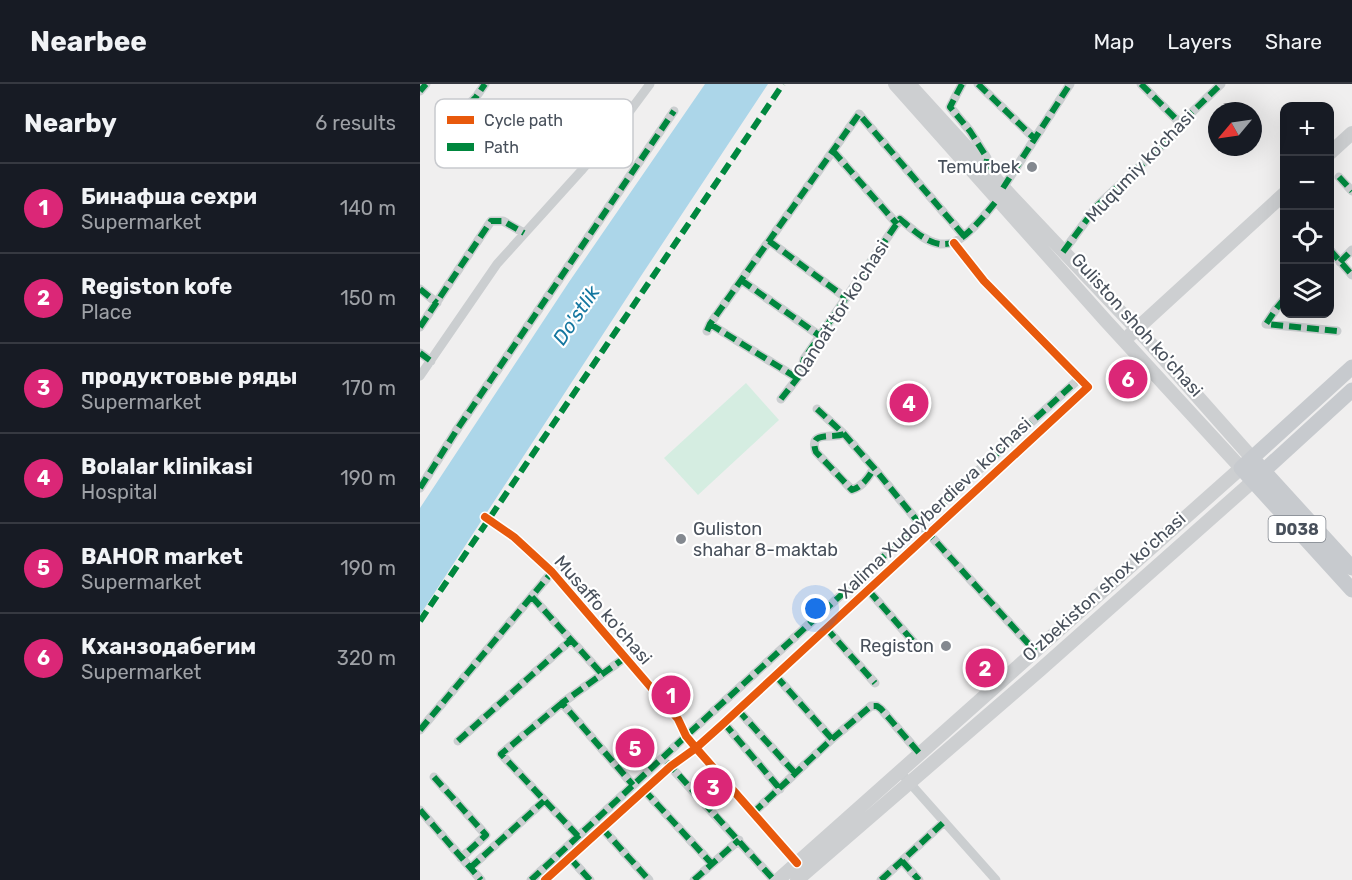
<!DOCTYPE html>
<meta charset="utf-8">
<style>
:root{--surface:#171b24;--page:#20242c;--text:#f1f3f6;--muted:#9ea1a6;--line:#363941;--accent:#db2777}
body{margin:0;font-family:Rubik,sans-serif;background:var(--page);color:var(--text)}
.controls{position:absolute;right:18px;top:18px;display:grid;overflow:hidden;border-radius:12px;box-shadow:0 6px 24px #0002}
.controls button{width:54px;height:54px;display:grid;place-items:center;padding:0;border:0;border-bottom:2px solid var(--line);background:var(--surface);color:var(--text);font:30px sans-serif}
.compass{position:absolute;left:788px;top:18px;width:54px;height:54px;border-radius:50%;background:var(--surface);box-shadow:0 6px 24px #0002;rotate:241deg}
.you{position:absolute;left:396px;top:525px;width:21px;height:21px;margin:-15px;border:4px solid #fff;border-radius:50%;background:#1a73e8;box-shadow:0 0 0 9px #1a73e833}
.badge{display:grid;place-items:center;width:39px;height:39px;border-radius:50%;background:var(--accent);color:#fff;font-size:20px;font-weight:700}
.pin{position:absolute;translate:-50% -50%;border:3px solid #fff;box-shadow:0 2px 6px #0006}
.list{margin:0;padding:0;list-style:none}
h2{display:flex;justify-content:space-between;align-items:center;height:78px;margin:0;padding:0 24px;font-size:26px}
h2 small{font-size:20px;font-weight:400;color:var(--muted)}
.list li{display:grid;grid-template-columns:39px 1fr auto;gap:18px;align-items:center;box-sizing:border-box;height:90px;padding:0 24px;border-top:2px solid var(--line)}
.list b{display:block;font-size:22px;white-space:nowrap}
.list p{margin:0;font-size:20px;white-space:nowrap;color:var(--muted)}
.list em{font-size:20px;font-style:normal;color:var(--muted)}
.icon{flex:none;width:33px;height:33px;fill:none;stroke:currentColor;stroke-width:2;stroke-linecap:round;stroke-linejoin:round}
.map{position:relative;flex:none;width:932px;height:796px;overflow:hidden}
header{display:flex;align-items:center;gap:36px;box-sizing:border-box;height:84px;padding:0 30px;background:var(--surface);border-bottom:2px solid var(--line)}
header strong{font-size:28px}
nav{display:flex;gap:33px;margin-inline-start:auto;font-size:21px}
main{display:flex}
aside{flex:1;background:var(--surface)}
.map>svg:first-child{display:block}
.green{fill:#d5ede1}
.water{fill:#acd6e9}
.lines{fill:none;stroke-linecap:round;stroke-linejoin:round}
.street{stroke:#cbced0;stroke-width:9}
.secondary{stroke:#cdcfd1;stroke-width:14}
.primary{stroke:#c7cace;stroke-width:15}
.quiet{stroke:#00873e;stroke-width:6;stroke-dasharray:12 6;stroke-linecap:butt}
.cycleway-casing{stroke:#fff;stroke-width:11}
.cycleway{stroke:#e8590c;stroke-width:8}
.poi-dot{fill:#83888f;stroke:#fff;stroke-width:2}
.labels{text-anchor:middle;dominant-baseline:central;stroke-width:4.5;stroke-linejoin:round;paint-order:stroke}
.shield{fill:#fff;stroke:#7f848c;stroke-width:1.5}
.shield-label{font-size:16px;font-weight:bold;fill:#48505b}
.street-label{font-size:18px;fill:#48505b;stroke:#fff}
.poi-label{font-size:18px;fill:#48505b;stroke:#fff;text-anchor:end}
.water-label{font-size:20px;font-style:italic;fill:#1577a0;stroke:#fff}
.key{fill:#fff;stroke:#c8cace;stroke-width:1.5}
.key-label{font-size:16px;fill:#48505b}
</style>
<header>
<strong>Nearbee</strong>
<nav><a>Map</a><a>Layers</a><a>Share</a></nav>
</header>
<main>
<aside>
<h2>Nearby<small>6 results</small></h2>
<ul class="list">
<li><span class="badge">1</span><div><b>Бинафша сехри</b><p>Supermarket</p></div><em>140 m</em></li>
<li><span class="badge">2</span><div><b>Registon kofe</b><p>Place</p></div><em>150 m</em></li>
<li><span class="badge">3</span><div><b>продуктовые ряды</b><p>Supermarket</p></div><em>170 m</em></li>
<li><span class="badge">4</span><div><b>Bolalar klinikasi</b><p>Hospital</p></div><em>190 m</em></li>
<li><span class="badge">5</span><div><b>BAHOR market</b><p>Supermarket</p></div><em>190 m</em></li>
<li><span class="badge">6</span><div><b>Кханзодабегим</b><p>Supermarket</p></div><em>320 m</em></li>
</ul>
</aside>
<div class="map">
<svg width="932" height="796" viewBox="0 0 932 796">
<rect width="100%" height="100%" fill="#f0efef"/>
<!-- green -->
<path class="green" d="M 326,299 L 359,336 L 278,411 L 244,374 Z"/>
<!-- water -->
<path class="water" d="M 285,0 L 348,0 L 219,195 L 0,531 L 0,424 L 149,198 Z"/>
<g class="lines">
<!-- street -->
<path class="street" d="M 542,0 L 530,23 L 550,47 L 567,74 L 566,85
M 558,0 L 615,55
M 721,0 L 763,42
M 0,7 L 6,0
M 24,46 L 56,13 L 65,0
M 413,67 L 477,140
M 919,93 L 932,107
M 583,104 L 650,0
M 349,157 L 426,214
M 910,166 L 932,191
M 643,168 L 677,122 L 763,42 L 766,34 L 801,0
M 920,178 L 932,166
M 321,196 L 400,252
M 0,205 L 17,219
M 864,215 L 856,225 L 846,240 L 917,247
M 290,240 L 377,294
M 0,243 L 71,137 L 83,137 L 104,149
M 287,247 L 290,240 L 439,30 L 544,152
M 0,269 L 11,277
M 0,292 L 77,180 L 161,87 L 198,43 L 230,0
M 361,315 L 380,291 L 384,275 L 480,135 C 491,144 505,158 520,160 C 524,160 531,160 534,158 C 548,153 569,126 578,115
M 397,325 L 424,350 L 454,384 L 499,439 L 615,567
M 424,350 C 412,355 388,346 396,368 L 432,406 C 442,403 449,393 454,384
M 0,404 L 38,344 L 254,27
M 65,433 L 94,453 L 132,488 L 258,635 L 266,652 L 276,664 L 377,779
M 449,507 L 498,563
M 112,513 L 182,590
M 406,544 L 455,599
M 206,573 L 142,619 L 213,701
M 356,592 L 412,655
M 142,619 L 81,670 L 158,752
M 318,626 L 375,689
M 304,639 L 360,705
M 0,646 L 132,488
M 38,657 L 151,556
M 248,680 L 354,796
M 480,688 L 576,796
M 14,693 L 66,751 L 41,774
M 224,706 L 292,780
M 0,726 L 61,796
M 333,729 L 412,655 L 451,622 L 457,622 L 461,625 L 500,670
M 182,744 L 229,796
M 150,774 L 170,796
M 482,777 L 499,796
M 50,784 L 124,717
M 111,796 L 266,652 L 660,294
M 125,796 L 251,682 L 276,664 L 304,639 L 668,303 L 564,197 L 534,159
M 274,796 L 319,756
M 461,796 L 524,738"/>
<!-- secondary -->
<path class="secondary" d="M 489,0 L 591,112 L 730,259 L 832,374
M 910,69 L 932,49
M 710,251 L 864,110
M 358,796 L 821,384 L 686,237 L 475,0
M 377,796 L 620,586 L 833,397"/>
<!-- primary -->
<path class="primary" d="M 932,283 L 821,384 L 932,506
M 832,374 L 932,484
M 837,393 L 932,306"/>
<!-- quiet -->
<path class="quiet" d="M 542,0 L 530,23 L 550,47 L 567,74 L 566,85
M 558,0 L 615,55
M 721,0 L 763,42
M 0,7 L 6,0
M 24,46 L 56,13 L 65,0
M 413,67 L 477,140
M 919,93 L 932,107
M 583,104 L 650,0
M 349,157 L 426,214
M 910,166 L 932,191
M 643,168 L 677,122 L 763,42 L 766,34 L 801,0
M 920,178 L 932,166
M 321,196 L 400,252
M 0,205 L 17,219
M 864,215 L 856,225 L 846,240 L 917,247
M 290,240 L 377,294
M 0,243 L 71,137 L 83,137 L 104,149
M 287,247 L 290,240 L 439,30 L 544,152
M 0,269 L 11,277
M 361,315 L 380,291 L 384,275 L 480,135 C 491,144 505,158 520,160 C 524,160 531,160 534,158 C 548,153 569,126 578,115
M 397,325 L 424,350 L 454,384 L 499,439 L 615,567
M 424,350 C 412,355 388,346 396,368 L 432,406 C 442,403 449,393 454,384
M 0,404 L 38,344 L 254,27
M 449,507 L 498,563
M 112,513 L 182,590
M 0,537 L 363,0
M 406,544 L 455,599
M 206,573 L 142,619 L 213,701
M 356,592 L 412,655
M 142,619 L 81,670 L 158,752
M 318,626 L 375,689
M 304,639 L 360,705
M 0,646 L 132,488
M 38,657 L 151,556
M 247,678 L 354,796
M 14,693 L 66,751 L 41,774
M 224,706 L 292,780
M 0,726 L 61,796
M 333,729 L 412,655 L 451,622 L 457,622 L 461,625 L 500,670
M 182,744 L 229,796
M 150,774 L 170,796
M 482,777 L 499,796
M 50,784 L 124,717
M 111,796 L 266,652 L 660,294
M 274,796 L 319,756
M 461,796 L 524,738"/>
<!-- cycleway casing -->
<g class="cycleway-casing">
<path id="cycleway" d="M 65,433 L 94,453 L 132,488 L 258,635 L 266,652 L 276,664 L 377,779
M 125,796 L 251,682 L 276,664 L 304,639 L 668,303 L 564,197 L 534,159"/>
</g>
<!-- cycleway -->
<use href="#cycleway" class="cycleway"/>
</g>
<!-- markers -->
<g class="poi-dot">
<circle cx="612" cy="83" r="6"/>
<circle cx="261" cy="455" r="6"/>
<circle cx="526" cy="562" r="6"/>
</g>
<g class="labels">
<!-- shield labels -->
<rect class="shield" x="848.5" y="432" width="57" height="26" rx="4.5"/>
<g class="shield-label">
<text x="877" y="445">D038</text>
</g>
<!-- street labels -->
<g class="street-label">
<text transform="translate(720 82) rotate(-46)">Muqumiy ko'chasi</text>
<text transform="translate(421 225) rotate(-57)">Qanoat tor ko'chasi</text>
<text transform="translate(717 241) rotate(48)">Guliston shoh ko'chasi</text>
<text transform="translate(515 424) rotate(-43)">Xalima Xudoyberdieva ko'chasi</text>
<text transform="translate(684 503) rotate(-42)">O'zbekiston shox ko'chasi</text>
<text transform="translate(183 526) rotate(49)">Musaffo ko'chasi</text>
</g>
<!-- poi labels -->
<g class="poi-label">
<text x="600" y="83">Temurbek</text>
<text x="273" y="445" text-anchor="start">Guliston<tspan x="273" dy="21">shahar 8-maktab</tspan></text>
<text x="514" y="562">Registon</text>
</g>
<!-- water labels -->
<g class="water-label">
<text transform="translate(156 231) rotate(-56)">Do'stlik</text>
</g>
</g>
<!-- legend -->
<rect x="15" y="15" width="198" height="69" rx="9" class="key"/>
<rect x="27" y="32" width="27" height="8" fill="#e8590c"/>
<rect x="27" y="59" width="27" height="8" fill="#00873e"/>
<g class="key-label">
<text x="64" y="42">Cycle path</text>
<text x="64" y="69">Path</text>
</g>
</svg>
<div class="controls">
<button>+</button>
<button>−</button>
<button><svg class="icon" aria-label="locate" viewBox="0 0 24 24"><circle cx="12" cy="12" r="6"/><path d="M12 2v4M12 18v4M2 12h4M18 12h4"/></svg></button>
<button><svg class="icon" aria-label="layers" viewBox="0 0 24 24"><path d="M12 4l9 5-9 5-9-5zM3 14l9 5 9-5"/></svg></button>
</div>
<svg class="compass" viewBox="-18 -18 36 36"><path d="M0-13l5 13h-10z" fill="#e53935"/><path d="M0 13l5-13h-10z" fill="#9ea1a6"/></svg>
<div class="you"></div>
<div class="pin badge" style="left:251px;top:611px">1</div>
<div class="pin badge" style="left:565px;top:584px">2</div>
<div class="pin badge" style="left:293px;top:703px">3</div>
<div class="pin badge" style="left:489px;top:319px">4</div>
<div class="pin badge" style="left:215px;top:664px">5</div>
<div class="pin badge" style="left:708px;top:295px">6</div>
</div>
</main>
